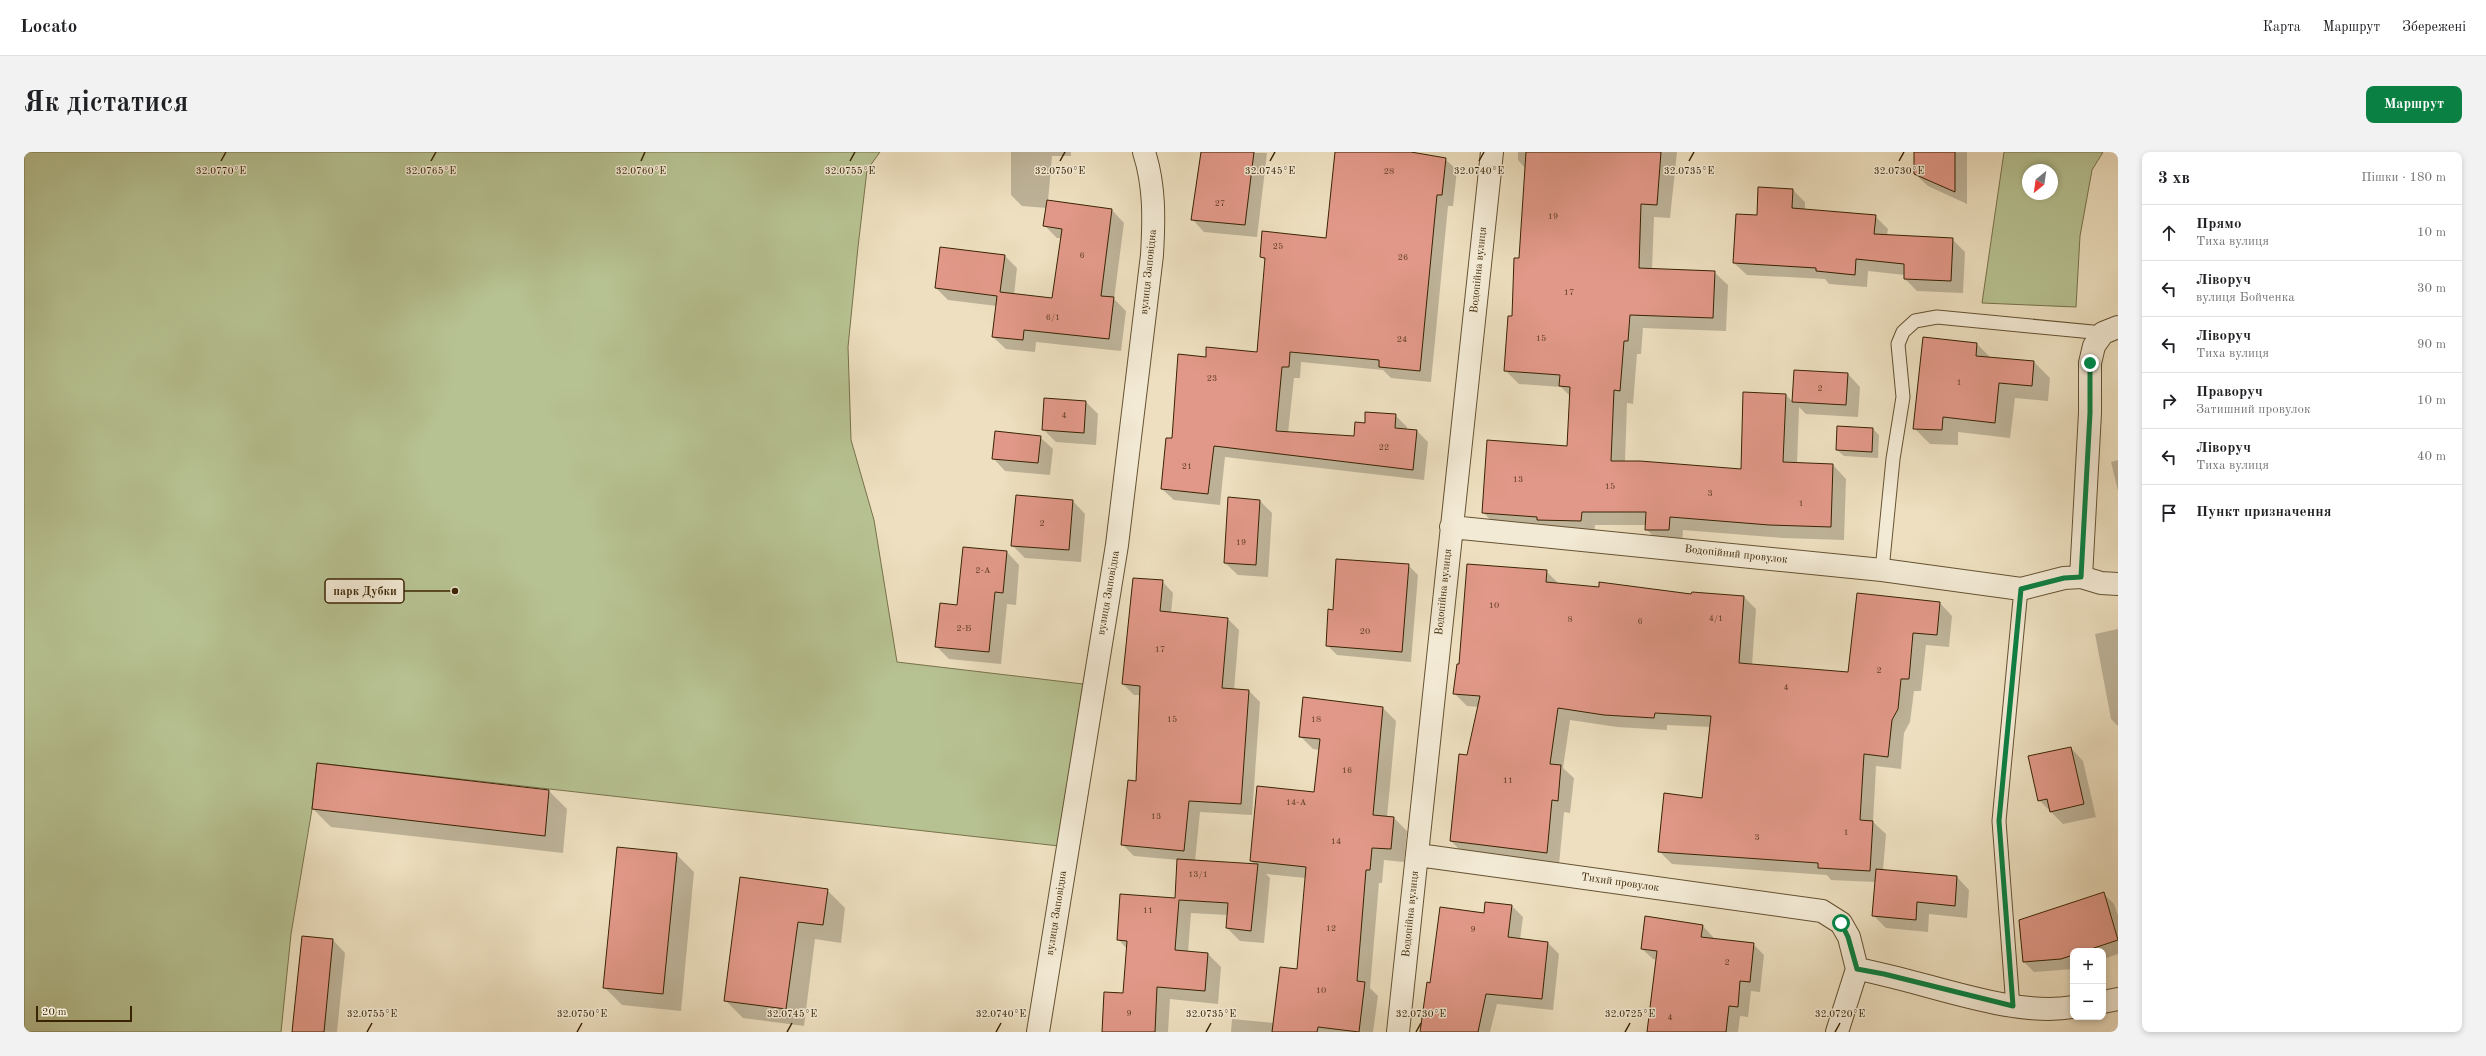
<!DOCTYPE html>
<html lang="uk">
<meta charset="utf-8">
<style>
:root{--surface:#fff;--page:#f2f2f2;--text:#202124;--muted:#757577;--line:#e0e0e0;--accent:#0b8043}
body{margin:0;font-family:"Old Standard TT",serif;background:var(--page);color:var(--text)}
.controls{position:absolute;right:12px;bottom:12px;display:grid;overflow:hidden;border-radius:8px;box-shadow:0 2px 6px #0003}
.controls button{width:36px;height:36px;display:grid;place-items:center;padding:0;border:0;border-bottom:1px solid var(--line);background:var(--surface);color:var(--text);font:20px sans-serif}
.compass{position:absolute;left:1998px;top:12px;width:36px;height:36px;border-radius:50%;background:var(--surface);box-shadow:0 2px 6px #0003;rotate:209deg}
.scale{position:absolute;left:12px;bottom:10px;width:96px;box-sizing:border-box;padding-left:4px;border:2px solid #382302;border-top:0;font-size:11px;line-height:14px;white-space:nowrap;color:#382302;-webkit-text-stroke:3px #f3ead5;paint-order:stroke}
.stop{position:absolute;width:12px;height:12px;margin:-9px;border:3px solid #0b8043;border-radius:50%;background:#fff}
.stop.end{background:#0b8043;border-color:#fff;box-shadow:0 1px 4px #0008}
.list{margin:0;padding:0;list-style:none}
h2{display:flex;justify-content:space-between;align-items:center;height:52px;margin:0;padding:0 16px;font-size:17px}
h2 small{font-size:13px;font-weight:400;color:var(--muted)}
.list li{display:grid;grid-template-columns:26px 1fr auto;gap:12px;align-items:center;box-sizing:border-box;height:56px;padding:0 16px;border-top:1px solid var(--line)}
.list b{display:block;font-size:15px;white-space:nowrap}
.list p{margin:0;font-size:13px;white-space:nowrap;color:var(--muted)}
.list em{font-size:13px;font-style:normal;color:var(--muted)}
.icon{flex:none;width:22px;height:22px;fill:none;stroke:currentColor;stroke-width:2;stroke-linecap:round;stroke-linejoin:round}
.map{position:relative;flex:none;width:2094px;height:880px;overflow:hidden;border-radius:8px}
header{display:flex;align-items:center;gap:24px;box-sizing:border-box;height:56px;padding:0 20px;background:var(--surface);border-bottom:1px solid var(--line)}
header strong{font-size:19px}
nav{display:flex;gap:22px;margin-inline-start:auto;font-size:14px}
.intro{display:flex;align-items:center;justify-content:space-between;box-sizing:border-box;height:96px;padding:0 24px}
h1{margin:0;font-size:28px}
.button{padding:10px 18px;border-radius:8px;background:var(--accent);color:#fff;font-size:14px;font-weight:700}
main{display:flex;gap:24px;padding:0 24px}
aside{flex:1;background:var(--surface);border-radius:8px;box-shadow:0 2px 6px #0003}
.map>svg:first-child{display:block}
.green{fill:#b7c292;stroke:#78724a;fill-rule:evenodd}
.shadow{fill:#0003}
.building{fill:#e19888;stroke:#382302}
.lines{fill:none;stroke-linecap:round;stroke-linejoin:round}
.service-casing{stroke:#655231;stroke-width:15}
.minor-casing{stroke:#655231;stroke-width:24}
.service{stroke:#f3ead5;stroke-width:13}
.minor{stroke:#f3ead5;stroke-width:22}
.route{stroke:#0b8043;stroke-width:5}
.ticks{fill:none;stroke:#382302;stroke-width:1.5}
.labels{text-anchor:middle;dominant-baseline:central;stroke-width:3;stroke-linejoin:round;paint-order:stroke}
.number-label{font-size:9px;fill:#624024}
.street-label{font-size:11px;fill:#382302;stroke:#f3ead5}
.ticks-label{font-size:10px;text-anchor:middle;fill:#382302;stroke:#f3ead5;stroke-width:3;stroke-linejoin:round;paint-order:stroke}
.leader{fill:none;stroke:#382302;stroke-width:1.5}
.callout-dot{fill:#382302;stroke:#f3ead5;stroke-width:1.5}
.callout{fill:#f3ead5;stroke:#382302;stroke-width:1.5}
.callout-label{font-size:12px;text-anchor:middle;font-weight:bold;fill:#382302}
</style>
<header>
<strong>Locato</strong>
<nav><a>Карта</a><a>Маршрут</a><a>Збережені</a></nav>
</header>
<div class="intro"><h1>Як дістатися</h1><a class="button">Маршрут</a></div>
<main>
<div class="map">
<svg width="2094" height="880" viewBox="0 0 2094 880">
<rect width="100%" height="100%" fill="#eddfbf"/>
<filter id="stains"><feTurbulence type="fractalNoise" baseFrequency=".005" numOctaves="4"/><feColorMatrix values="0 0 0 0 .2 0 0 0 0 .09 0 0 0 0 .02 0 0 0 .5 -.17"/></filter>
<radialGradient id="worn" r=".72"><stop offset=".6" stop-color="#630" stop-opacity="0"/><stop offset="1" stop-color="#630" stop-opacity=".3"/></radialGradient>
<!-- green -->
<path class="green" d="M 0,0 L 856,0 L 843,18 L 834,95 L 824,195 L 827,288 L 850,368 L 873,510 L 1059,532 L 1035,694 L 293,611 L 288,657 L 267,782 L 257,880 L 0,880 Z
M 1980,0 L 2079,0 L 2068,18 L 2056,84 L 2052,155 L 1958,151 ZM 2004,18 L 2028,18 L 2028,42 L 2004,42 Z"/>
<!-- shadow -->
<path class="shadow" d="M 987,0 L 1047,0 L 1047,4 L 1028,4 L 1024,49 L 1088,58 L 1100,71 L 1090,147 L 1102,159 L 1097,199 L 1012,190 L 1011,200 L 982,197 L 969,185 L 973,154 L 924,148 L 912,136 L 981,104 L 993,116 L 990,143 L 1029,147 L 1037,86 L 1033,86 L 1020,73 L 1023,56 L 998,54 L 987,43 Z
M 1177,0 L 1243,1 L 1233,85 L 1180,80 L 1168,67 Z
M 1312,0 L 1390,0 L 1393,3 L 1421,7 L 1433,18 L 1429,54 L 1424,54 L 1407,230 L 1367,226 L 1359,218 L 1277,210 L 1276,226 L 1270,226 L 1264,281 L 1330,285 L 1371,263 L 1383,275 L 1383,278 L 1393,279 L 1404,290 L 1400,328 L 1201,305 L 1196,353 L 1150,348 L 1138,337 L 1148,288 L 1182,206 L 1234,201 L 1242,109 L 1237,105 L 1303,87 Z
M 1494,0 L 1653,0 L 1646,66 L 1630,65 L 1628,118 L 1690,120 L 1704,133 L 1702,179 L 1619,176 L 1617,202 L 1613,202 L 1609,252 L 1603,251 L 1601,310 L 1718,318 L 1762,243 L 1769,250 L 1771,219 L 1824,222 L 1836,235 L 1834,265 L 1782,262 L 1775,255 L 1773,312 L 1809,313 L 1822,327 L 1820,388 L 1759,386 L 1659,378 L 1658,392 L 1636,391 L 1622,377 L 1622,373 L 1571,373 L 1570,382 L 1472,374 L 1459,360 L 1544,295 L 1546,244 L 1537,235 L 1495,232 L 1481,218 L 1495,107 L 1502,17 L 1494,8 Z
M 1891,0 L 1943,0 L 1943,52 L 1904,34 L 1891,22 Z
M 1735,36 L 1769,38 L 1781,50 L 1781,58 L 1851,64 L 1864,77 L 1863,84 L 1928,87 L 1941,100 L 1939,141 L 1893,139 L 1881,127 L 1881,123 L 1844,119 L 1843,135 L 1805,132 L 1801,127 L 1723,123 L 1710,111 L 1734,64 Z
M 1953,192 L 1967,206 L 2010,210 L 2026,226 L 2024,249 L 1991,246 L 1986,286 L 1934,280 L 1934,293 L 1906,292 L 1890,276 Z
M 1062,250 L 1074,262 L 1072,293 L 1032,290 L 1019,277 Z
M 1849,277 L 1855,283 L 1854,306 L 1820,304 L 1813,298 Z
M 1016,285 L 1029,297 L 1026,323 L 981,319 L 969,306 Z
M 2094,308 L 2094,339 L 2087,310 Z
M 1049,349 L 1061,362 L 1057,410 L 1001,406 L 988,393 Z
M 1236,349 L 1248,361 L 1244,425 L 1214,423 L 1201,411 Z
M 983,400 L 995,413 L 992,453 L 983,452 L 977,512 L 925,507 L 912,494 L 934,454 Z
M 1384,413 L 1394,423 L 1387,510 L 1313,503 L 1303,493 L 1310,459 Z
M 1522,419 L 1535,432 L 1668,443 L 1719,444 L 1732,457 L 1728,513 L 1825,521 L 1834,442 L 1916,451 L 1928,464 L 1925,495 L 1902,493 L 1897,539 L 1890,539 L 1886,570 L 1880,581 L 1877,617 L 1852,614 L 1849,670 L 1862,682 L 1859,718 L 1933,725 L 1945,738 L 1943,766 L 1905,762 L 1904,780 L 1862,776 L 1849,763 L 1852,730 L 1807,728 L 1803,723 L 1648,712 L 1635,699 L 1679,647 L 1687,575 L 1643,573 L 1643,578 L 1593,575 L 1546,568 L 1539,616 L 1550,626 L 1546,661 L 1540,660 L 1535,713 L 1439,701 L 1427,689 L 1455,555 L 1443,554 L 1430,541 L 1436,513 Z
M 1138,429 L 1149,441 L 1147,461 L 1204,467 L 1215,478 L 1210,538 L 1225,539 L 1236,550 L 1228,663 L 1176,660 L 1171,709 L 1231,713 L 1227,709 L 1291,641 L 1296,598 L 1289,597 L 1276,584 L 1359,556 L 1372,569 L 1363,665 L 1370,666 L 1383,679 L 1380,710 L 1360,708 L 1358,731 L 1355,731 L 1346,836 L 1354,844 L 1349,880 L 1207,880 L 1208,867 L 1250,871 L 1274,818 L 1282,726 L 1242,722 L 1246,726 L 1240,791 L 1216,789 L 1203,776 L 1204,763 L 1167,761 L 1164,800 L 1184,802 L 1197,815 L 1194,852 L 1146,847 L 1144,880 L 1079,880 L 1100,843 L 1103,797 L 1094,787 L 1152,748 L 1154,708 L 1110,704 L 1099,693 L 1113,630 L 1116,543 L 1110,543 L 1099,532 Z
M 2094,477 L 2094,574 L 2087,567 L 2071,482 Z
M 2047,596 L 2059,609 L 2072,665 L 2039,672 L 2015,648 Z
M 525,639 L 543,657 L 539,701 L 307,675 L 289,657 Z
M 652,702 L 670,720 L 657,859 L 598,853 L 580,835 Z
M 803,738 L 821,756 L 817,791 L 791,787 L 780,874 L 719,866 L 701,848 Z
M 2079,741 L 2090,752 L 2094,764 L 2094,802 L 2079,807 L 2079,799 L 2049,799 L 2049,817 L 2010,820 L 2000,810 Z
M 1488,754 L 1499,765 L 1496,788 L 1524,791 L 1535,802 L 1529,858 L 1473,852 L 1466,880 L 1397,880 L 1407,832 L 1460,762 Z
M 1679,774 L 1689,785 L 1689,788 L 1729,792 L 1740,803 L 1736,840 L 1727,839 L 1724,865 L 1716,864 L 1714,880 L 1626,880 L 1634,808 L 1629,807 L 1618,797 Z
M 309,788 L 321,801 L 313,880 L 269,880 Z"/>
<!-- building -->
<path class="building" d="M 1177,0 L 1230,0 L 1221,73 L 1167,68 Z
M 1311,0 L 1387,0 L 1422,6 L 1418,43 L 1413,43 L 1396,219 L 1355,215 L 1355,208 L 1266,200 L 1265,215 L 1258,215 L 1252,279 L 1330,284 L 1331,270 L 1341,271 L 1341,260 L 1372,262 L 1371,276 L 1393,278 L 1389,318 L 1190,294 L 1184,342 L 1137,337 L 1142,286 L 1148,286 L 1154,202 L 1182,205 L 1182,195 L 1233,200 L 1241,106 L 1236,105 L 1238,79 L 1302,86 Z
M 1502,0 L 1637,0 L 1633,53 L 1617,52 L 1615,116 L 1691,119 L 1689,166 L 1606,163 L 1604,189 L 1600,189 L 1596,239 L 1590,238 L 1587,309 L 1616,309 L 1717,317 L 1719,240 L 1762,242 L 1759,310 L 1809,312 L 1807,375 L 1745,373 L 1646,365 L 1645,378 L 1621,378 L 1622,360 L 1558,360 L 1557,369 L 1513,368 L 1513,365 L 1458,361 L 1463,288 L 1543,294 L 1546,235 L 1535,234 L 1536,223 L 1480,219 L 1484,164 L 1488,164 L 1490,106 L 1495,106 Z
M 1890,0 L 1931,0 L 1931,40 L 1890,22 Z
M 1734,35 L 1769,37 L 1768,56 L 1852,63 L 1850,82 L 1929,86 L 1927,129 L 1880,127 L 1880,112 L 1832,107 L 1831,123 L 1792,119 L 1792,116 L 1709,111 L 1712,62 L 1733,63 Z
M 1023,48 L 1088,57 L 1077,144 L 1090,145 L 1085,187 L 1000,178 L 999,188 L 968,185 L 973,144 L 911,136 L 916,95 L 981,103 L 976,140 L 1028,146 L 1038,77 L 1019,74 Z
M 1899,185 L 1953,191 L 1952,204 L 2010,209 L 2008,234 L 1975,231 L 1971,271 L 1919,265 L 1918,278 L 1889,277 Z
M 1770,218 L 1824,221 L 1822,253 L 1768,250 Z
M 1020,246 L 1062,249 L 1060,281 L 1018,278 Z
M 1813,274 L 1849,276 L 1848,300 L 1812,298 Z
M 971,279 L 1017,284 L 1014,311 L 968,307 Z
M 992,343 L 1049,348 L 1045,398 L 987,394 Z
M 1204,345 L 1236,348 L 1232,413 L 1200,411 Z
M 939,395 L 983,399 L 979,441 L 971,440 L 965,500 L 911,495 L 916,451 L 933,453 Z
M 1312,407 L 1385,412 L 1378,500 L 1302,494 L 1304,457 L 1309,458 Z
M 1443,412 L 1523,418 L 1522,430 L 1575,435 L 1575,430 L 1667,442 L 1668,440 L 1720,444 L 1715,511 L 1824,520 L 1833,441 L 1916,450 L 1913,483 L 1889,481 L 1885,527 L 1877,527 L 1874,557 L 1868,568 L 1864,605 L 1840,602 L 1836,668 L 1849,669 L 1846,719 L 1794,716 L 1794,711 L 1634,700 L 1640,641 L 1678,646 L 1687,564 L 1631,561 L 1630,566 L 1580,563 L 1534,556 L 1526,612 L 1537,613 L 1534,649 L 1528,648 L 1523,701 L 1426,689 L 1435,602 L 1443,603 L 1456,544 L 1429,542 L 1433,512 L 1435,512 Z
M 1109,426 L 1139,428 L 1136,459 L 1204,466 L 1198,536 L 1225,538 L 1217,652 L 1165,649 L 1160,699 L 1097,693 L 1104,628 L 1112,629 L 1116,534 L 1098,532 Z
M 1279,545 L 1359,555 L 1349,663 L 1370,665 L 1367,697 L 1348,696 L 1346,718 L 1342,718 L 1333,829 L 1341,830 L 1335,880 L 1294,875 L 1293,880 L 1248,880 L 1256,815 L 1273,817 L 1282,715 L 1226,709 L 1233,634 L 1290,640 L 1296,587 L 1275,585 Z
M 2047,595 L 2060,652 L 2026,660 L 2023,647 L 2014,649 L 2004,604 Z
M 293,611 L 525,638 L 521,684 L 288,657 Z
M 593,695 L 653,701 L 639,842 L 579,836 Z
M 1153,707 L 1234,712 L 1227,779 L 1202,776 L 1204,751 L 1155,748 L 1151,798 L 1184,801 L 1181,839 L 1133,835 L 1131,880 L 1078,880 L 1080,840 L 1099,841 L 1103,789 L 1093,788 L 1096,742 L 1151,746 Z
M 1852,717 L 1933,724 L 1931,754 L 1893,750 L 1892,768 L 1848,764 Z
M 716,725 L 804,737 L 799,773 L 774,770 L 762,857 L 700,849 Z
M 2080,740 L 2094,788 L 2061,799 L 2049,799 L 2049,803 L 2037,807 L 1999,810 L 1995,768 Z
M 1461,750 L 1488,753 L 1484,785 L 1524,790 L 1518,847 L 1462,842 L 1454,880 L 1396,880 L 1403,830 L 1406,831 L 1416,755 L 1460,761 Z
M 1621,764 L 1679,773 L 1677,785 L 1730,791 L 1726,830 L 1716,829 L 1714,855 L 1705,854 L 1702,880 L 1623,880 L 1633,799 L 1617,797 Z
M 278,784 L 309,787 L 300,880 L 268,880 Z"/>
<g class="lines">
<!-- service casing -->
<g class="service-casing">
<path id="service" d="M 1858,418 L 1869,307 L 1879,245 L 1874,192 L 1879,180 L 1891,169 L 1913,165 L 2079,181
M 1989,855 L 1975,669 L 1997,437"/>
</g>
<!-- minor casing -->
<g class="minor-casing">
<path id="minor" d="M 1427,375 L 1858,418 L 1997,437 L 2040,426 L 2057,425 L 2077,431 L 2094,432
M 2057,425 L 2066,261 L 2066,211 L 2070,194 L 2079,181 L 2094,175
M 1394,703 L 1798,759 L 1817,771 L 1825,785 L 1833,817 L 1813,880
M 1833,817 C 1898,828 1986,866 2049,855
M 2079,850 L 2094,847
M 1014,880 L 1093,393 L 1128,103 C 1130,68 1131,34 1120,0
M 1374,880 L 1468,0"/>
</g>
<!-- service -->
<use href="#service" class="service"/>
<!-- minor -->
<use href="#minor" class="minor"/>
</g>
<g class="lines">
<!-- route -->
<path class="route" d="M 1817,771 L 1824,785 L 1833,817 L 1860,822 L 1989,854 L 1975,669 L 1997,437 L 2040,426 L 2057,425 L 2066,261 L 2066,211"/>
</g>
<!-- ticks -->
<path class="ticks" d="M 197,9 L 202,0M 407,9 L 412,0M 617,9 L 621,0M 826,9 L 831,0M 1036,9 L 1041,0M 1246,9 L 1251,0M 1455,9 L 1460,0M 1665,9 L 1670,0M 1875,9 L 1880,0M 343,880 L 348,871M 553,880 L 558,871M 763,880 L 768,871M 972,880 L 977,871M 1182,880 L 1187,871M 1392,880 L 1397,871M 1601,880 L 1606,871M 1811,880 L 1816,871"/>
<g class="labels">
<!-- number labels -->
<g class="number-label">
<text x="1365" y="19">28</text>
<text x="1196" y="51">27</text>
<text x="1529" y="64">19</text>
<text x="1254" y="94">25</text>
<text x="1058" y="103">6</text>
<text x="1379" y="105">26</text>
<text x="1545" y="140">17</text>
<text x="1029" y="165">6/1</text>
<text x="1517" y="186">15</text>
<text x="1378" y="187">24</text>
<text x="1188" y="226">23</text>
<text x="1935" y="230">1</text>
<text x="1796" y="236">2</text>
<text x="1040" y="263">4</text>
<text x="1360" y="295">22</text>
<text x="1163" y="314">21</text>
<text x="1494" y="327">13</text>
<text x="1586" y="334">15</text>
<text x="1686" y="341">3</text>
<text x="1777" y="351">1</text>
<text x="1018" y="371">2</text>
<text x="1217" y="390">19</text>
<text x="959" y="418">2-А</text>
<text x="1470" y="453">10</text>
<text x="1692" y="466">4/1</text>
<text x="1546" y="467">8</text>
<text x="1616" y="469">6</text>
<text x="940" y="476">2-Б</text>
<text x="1341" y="479">20</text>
<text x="1136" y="497">17</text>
<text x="1855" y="518">2</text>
<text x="1762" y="535">4</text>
<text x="1148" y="567">15</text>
<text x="1292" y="567">18</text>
<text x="1323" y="618">16</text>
<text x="1484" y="628">11</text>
<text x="1272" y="650">14-А</text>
<text x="1132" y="664">13</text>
<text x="1822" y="680">1</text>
<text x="1733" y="685">3</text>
<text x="1312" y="689">14</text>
<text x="1174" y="722">13/1</text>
<text x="1124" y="758">11</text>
<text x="1307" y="776">12</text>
<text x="1449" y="777">9</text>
<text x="1703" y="810">2</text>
<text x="1297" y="838">10</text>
<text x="1105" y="861">9</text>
<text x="1646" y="865">4</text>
</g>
<!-- street labels -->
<g class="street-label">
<text transform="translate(1455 118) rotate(-84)">Водопійна вулиця</text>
<text transform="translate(1125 120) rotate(-84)">вулиця Заповідна</text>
<text transform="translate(1712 403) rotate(6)">Водопійний провулок</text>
<text transform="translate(1420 440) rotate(-84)">Водопійна вулиця</text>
<text transform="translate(1085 441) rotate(-80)">вулиця Заповідна</text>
<text transform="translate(1596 731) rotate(8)">Тихий провулок</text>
<text transform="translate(1033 761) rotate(-81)">вулиця Заповідна</text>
<text transform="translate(1387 762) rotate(-84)">Водопійна вулиця</text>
</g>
</g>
<g class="ticks-label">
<text x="197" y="22">32.0770°E</text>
<text x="407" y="22">32.0765°E</text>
<text x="617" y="22">32.0760°E</text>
<text x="826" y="22">32.0755°E</text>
<text x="1036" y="22">32.0750°E</text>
<text x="1246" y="22">32.0745°E</text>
<text x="1455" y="22">32.0740°E</text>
<text x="1665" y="22">32.0735°E</text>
<text x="1875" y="22">32.0730°E</text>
<text x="348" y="865">32.0755°E</text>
<text x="558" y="865">32.0750°E</text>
<text x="768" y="865">32.0745°E</text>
<text x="977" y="865">32.0740°E</text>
<text x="1187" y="865">32.0735°E</text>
<text x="1397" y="865">32.0730°E</text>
<text x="1606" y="865">32.0725°E</text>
<text x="1816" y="865">32.0720°E</text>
</g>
<!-- callouts -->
<path class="leader" d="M431 439L380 439"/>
<circle class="callout-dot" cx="431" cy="439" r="4"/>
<rect class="callout" x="301" y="427" width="79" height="24" rx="4"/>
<g class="callout-label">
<text x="341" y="443">парк Дубки</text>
</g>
<rect width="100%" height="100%" filter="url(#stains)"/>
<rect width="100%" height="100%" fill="url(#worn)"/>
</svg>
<div class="controls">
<button>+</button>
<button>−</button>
</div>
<svg class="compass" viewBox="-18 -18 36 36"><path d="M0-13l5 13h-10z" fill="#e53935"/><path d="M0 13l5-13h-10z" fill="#757577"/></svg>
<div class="scale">20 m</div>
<div class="stop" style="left:1817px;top:771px"></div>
<div class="stop end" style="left:2066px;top:211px"></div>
</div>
<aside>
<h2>3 хв<small>Пішки · 180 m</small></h2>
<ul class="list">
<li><svg class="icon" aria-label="ahead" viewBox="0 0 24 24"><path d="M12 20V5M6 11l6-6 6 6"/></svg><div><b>Прямо</b><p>Тиха вулиця</p></div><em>10 m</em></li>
<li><svg class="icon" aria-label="left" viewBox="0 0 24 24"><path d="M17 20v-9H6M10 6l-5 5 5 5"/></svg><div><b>Ліворуч</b><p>вулиця Бойченка</p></div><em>30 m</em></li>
<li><svg class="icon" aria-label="left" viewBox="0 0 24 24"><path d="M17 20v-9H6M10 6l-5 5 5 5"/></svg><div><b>Ліворуч</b><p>Тиха вулиця</p></div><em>90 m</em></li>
<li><svg class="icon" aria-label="right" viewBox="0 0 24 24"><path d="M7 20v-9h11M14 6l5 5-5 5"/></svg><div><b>Праворуч</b><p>Затишний провулок</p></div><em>10 m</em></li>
<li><svg class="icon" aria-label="left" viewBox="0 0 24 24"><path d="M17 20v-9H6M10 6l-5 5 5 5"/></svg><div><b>Ліворуч</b><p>Тиха вулиця</p></div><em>40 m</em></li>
<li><svg class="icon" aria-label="arrive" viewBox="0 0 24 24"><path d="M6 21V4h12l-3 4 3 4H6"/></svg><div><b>Пункт призначення</b></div></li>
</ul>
</aside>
</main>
